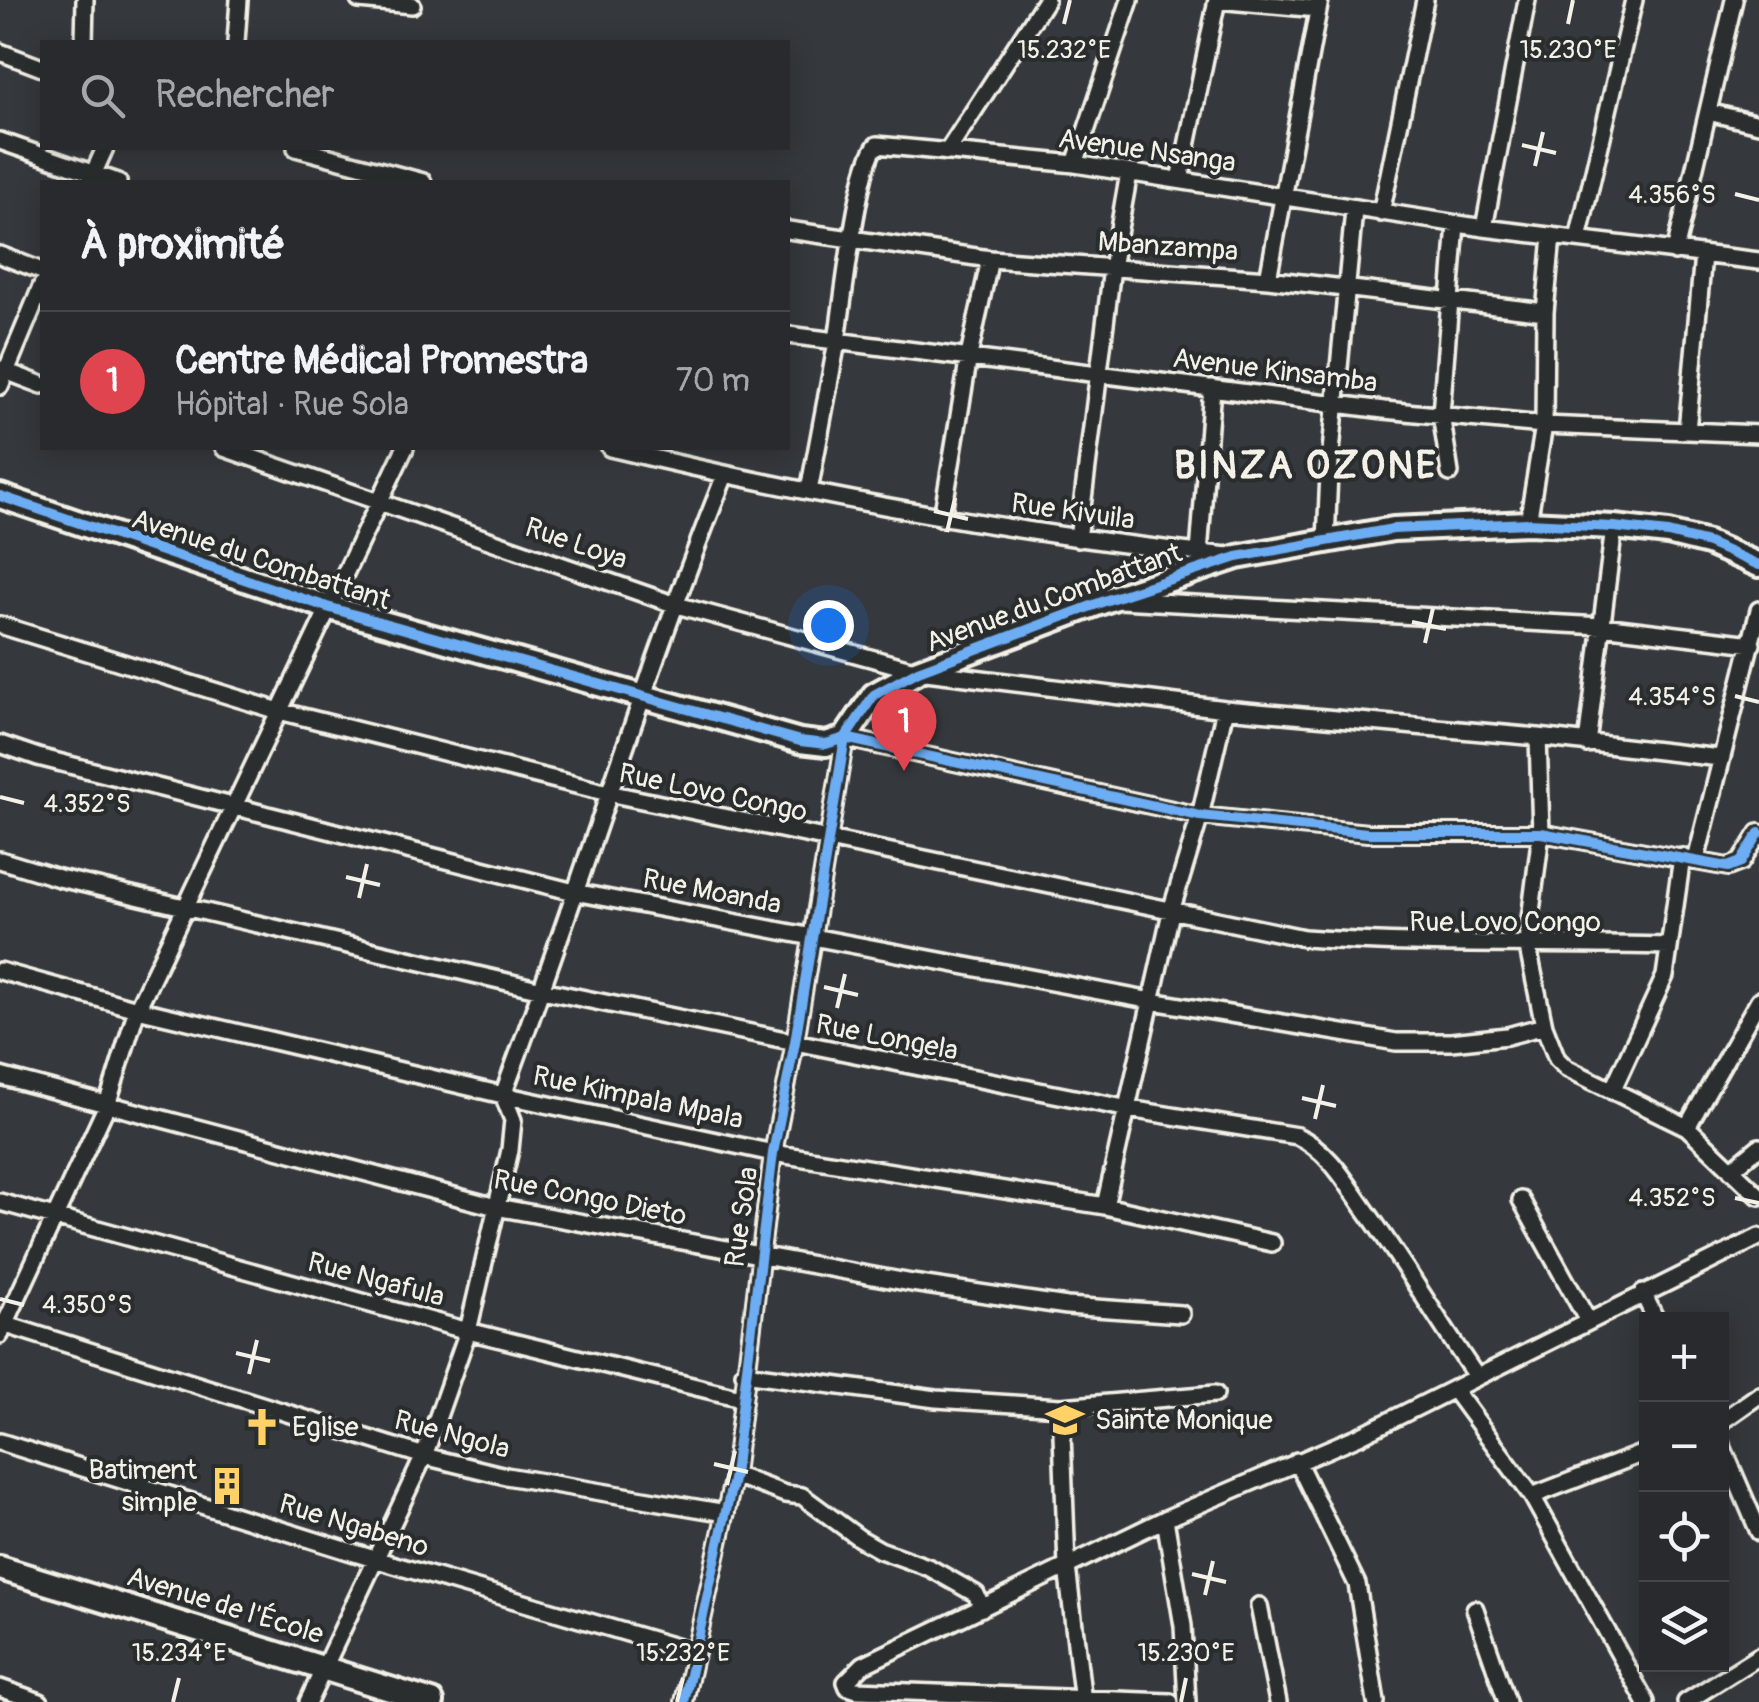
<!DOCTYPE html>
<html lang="fr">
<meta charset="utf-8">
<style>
:root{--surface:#282a2d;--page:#343639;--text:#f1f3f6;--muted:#a5a7aa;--line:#444649;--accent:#ffd166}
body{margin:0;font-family:Pangolin,sans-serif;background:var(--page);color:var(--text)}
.controls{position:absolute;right:30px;bottom:30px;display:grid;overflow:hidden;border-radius:0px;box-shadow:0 5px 25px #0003}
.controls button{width:90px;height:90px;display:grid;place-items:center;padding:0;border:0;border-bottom:2px solid var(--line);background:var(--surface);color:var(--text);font:50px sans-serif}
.you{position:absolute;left:828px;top:625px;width:35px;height:35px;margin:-25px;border:8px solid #fff;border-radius:50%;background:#1a73e8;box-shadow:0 0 0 15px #1a73e833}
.badge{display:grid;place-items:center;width:65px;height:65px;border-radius:50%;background:var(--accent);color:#fff;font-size:32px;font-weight:700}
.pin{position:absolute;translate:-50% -82px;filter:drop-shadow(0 2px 5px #0008)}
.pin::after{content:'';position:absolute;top:52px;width:35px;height:30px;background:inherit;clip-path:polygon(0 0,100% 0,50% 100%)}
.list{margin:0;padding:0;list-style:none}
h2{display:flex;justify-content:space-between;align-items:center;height:130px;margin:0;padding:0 40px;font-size:42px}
h2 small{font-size:32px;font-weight:400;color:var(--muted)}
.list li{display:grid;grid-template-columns:65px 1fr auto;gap:30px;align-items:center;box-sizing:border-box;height:140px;padding:0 40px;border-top:2px solid var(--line)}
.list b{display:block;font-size:38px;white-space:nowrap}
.list p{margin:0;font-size:32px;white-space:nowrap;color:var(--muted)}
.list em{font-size:32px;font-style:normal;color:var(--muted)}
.icon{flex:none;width:55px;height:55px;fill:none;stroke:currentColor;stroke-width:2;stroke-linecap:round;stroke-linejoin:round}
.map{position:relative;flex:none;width:1759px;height:1702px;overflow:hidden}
.search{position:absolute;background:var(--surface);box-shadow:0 5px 25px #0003;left:40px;top:40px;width:750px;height:110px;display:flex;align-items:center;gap:25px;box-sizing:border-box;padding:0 35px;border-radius:0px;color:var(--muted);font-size:38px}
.panel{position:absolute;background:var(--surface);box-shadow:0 5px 25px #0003;left:40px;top:180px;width:750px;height:270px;border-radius:0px}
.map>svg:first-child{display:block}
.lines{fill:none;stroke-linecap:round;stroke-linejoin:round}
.street-casing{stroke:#f4f1e8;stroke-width:22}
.secondary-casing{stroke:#f4f1e8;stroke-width:30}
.street{stroke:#2a2d2e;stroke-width:15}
.secondary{stroke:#2a2d2e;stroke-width:22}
.cycleway-casing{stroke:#2a2d2e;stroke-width:16}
.cycleway{stroke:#6dadf4;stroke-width:10}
.ticks{fill:none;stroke:#f4f1e8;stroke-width:4}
.labels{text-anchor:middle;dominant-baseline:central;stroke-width:8;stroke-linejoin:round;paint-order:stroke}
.street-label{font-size:28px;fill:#f4f1e8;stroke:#2a2d2e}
.poi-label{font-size:28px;fill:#f4f1e8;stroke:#2a2d2e;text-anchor:start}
.district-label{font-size:38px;font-weight:bold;letter-spacing:2.5px;fill:#f4f1e8;stroke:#2a2d2e}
.ticks-label{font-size:25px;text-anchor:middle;fill:#f4f1e8;stroke:#2a2d2e;stroke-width:8;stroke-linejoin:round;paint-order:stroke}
</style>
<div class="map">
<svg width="1759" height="1702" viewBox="0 0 1759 1702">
<rect width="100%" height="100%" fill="#35383c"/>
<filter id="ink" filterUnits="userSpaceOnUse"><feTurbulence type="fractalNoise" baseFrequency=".01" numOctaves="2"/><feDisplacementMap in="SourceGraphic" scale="20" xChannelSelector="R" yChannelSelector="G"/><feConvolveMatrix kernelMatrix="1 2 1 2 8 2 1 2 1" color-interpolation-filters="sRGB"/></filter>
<g filter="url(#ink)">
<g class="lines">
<!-- street casing -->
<g class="street-casing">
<path id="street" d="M 359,0 L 412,5
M 1217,0 L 1318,9
M 84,42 L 85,0
M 236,42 L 239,0
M 0,52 L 42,68
M 1708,112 L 1759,124
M 0,141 L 118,182
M 296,148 L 423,182
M 947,152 L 1046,0
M 1075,164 L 1130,0
M 91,179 L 105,148
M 1180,180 L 1217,0
M 1381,213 L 1425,0
M 1484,228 L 1527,0
M 788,230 L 990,259 L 1268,279 L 1545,312
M 1578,239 L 1634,0
M 1675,252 L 1734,0
M 0,255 L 42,271
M 1268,279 L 1320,0
M 788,335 L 1384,410 L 1544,425 L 1759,434
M 0,369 L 42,385
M 0,386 L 42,285
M 1687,431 L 1703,255
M 224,448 L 673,604 L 918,671 L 1225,709 L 1538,737 L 1720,758
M 610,448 C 813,496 1019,535 1228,556
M 1450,473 L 1441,414 L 1456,224
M 809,491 C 818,443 827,395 836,347 C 842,312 857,164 877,145 L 1075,164 L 1484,228 L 1759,261
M 942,518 L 969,356 L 990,259
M 1528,523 L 1544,425 L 1545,312 L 1552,236
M 1078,539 L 1112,268 L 1129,173
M 1326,541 L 1329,473 L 1354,210
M 1199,553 L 1212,388
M 1119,600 L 1602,626 L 1752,644
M 0,625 L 279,711 L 608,793 L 1304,938 C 1426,947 1548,943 1669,946
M 1538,737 L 1541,833 L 1527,943 L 1544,1026 L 1557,1059 L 1566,1068 L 1687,1127 L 1759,1196
M 0,744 L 38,757 L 574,892 L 1152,1001 L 1396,1042 L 1451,1042 L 1507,1036 L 1544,1026
M 1587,744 L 1614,527
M 0,860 L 59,878 L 542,990 L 795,1042 L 1129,1109 L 1297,1136 C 1328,1150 1346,1182 1365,1209 C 1404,1263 1438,1321 1476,1376
M 1696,860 L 1759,610
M 0,971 L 137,1009 L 503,1095 L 773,1153 L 1105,1206 L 1272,1243
M 0,1076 L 496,1207 L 912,1283 L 1067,1306 L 1181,1314
M 1612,1091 L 1665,976 L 1682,857
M 1687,1127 L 1759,1000
M 1731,1170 L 1759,1147
M 1521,1200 L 1588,1321
M 0,1202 L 468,1331 L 741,1398
M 1105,1206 L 1172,908 L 1200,816 L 1225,709
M 1643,1293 L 1656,1320
M 0,1323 L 424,1456 L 506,1476 L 726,1513
M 0,1335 L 107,1105 L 137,1009 L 405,448
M 744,1373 L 936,1399 L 1061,1407 L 1215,1394
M 1454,1390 L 1532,1496 L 1646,1702
M 1061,1407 L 1067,1567 L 1083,1702
M 1722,1421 L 1759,1395
M 0,1442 L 374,1559 L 696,1653
M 1722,1446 L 1759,1532
M 1297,1461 L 1357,1584 L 1376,1702
M 734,1475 L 785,1494 L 802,1496 L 859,1538 L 880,1550 L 930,1568 L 976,1594 L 982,1608
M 1532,1496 L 1646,1452
M 1165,1519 L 1183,1626 L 1187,1702
M 1259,1606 L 1278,1702
M 1475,1609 L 1507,1702
M 0,1688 L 40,1702
M 308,1702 L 424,1456 L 468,1331 L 510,1150 L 513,1120 L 503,1095 C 580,890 643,679 725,475
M 684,1702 L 734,1475 L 773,1153 L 795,1042 L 845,738 L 1200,816 L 1368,833 L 1541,833 L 1728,867 L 1741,862 L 1759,833
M 1170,1702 L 857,1690 L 848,1687 L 846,1682 L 863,1665 L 1165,1519 L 1359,1436 L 1759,1237
M 1686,1702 L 1759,1656"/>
</g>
<!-- secondary casing -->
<g class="secondary-casing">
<path id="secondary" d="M 0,496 L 327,607 L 800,741 L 826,744 L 845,738 L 874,695 L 918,671 L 1110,599 L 1237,557 L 1393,529 L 1528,523 L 1614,527 L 1668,533 L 1708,543 L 1759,565
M 0,1568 L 432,1702"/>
</g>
<!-- street -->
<use href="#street" class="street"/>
<!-- secondary -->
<use href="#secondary" class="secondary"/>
<!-- cycleway casing -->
<g class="cycleway-casing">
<path id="cycleway" d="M 0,496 L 327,607 L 800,741 L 826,744 L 845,738 L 874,695 L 918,671 L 1110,599 L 1237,557 L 1393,529 L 1528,523 L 1614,527 L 1668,533 L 1708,543 L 1759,565
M 684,1702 L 734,1475 L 773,1153 L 795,1042 L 845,738 L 1200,816 L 1368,833 L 1541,833 L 1728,867 L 1741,862 L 1759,833"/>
</g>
<!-- cycleway -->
<use href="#cycleway" class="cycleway"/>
</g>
</g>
<!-- ticks -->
<path class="ticks" d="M 1064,24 L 1070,0M 1568,24 L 1573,0M 1522,145 L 1556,153M 1535,166 L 1543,132M 1735,194 L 1759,200M 934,511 L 968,519M 947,532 L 955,498M 1412,622 L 1446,629M 1425,643 L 1433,608M 1735,696 L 1759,702M 0,797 L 24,803M 346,877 L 380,885M 359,898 L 367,864M 824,987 L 858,995M 837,1008 L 845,974M 1302,1098 L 1336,1106M 1315,1119 L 1323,1085M 1735,1198 L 1759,1203M 0,1299 L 24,1305M 236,1353 L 270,1361M 249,1374 L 257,1340M 714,1464 L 748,1472M 727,1485 L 735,1451M 1192,1574 L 1226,1582M 1205,1595 L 1213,1561M 173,1702 L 179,1678M 677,1702 L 683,1678M 1181,1702 L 1186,1678"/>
<!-- icons -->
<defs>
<g id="school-bare" transform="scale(3)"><path d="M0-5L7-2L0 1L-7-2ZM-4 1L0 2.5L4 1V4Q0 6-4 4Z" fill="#ffd166" stroke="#2a2d2e" stroke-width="2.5" paint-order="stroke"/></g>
<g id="church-bare" transform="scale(3)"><path d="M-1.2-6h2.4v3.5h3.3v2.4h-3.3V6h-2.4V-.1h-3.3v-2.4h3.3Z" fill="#ffd166" stroke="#2a2d2e" stroke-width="2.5" paint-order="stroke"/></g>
<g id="building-bare" transform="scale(3)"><path d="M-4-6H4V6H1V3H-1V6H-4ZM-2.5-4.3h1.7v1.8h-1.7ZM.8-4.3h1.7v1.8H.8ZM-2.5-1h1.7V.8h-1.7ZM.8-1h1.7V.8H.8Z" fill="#ffd166" stroke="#2a2d2e" stroke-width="2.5" paint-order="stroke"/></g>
</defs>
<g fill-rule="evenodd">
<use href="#school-bare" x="1065" y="1420"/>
<use href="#church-bare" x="262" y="1427"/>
<use href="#building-bare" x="227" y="1486"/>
</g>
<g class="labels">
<!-- street labels -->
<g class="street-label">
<text transform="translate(1147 151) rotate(8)">Avenue Nsanga</text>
<text transform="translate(1168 247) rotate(4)">Mbanzampa</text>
<text transform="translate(1275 371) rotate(7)">Avenue Kinsamba</text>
<text transform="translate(1073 512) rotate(8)">Rue Kivuila</text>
<text transform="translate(576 544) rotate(19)">Rue Loya</text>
<text transform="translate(261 560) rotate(18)">Avenue du Combattant</text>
<text transform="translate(1054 598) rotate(-20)">Avenue du Combattant</text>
<text transform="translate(713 793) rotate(12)">Rue Lovo Congo</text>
<text transform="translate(712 892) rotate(11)">Rue Moanda</text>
<text x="1505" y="922">Rue Lovo Congo</text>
<text transform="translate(887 1038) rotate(11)">Rue Longela</text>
<text transform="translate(638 1098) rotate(12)">Rue Kimpala Mpala</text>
<text transform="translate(590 1198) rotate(11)">Rue Congo Dieto</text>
<text transform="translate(742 1217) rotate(-82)">Rue Sola</text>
<text transform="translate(376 1280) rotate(15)">Rue Ngafula</text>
<text transform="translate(452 1435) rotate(15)">Rue Ngola</text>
<text transform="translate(354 1526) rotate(17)">Rue Ngabeno</text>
<text transform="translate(225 1606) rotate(17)">Avenue de l'École</text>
</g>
<!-- poi labels -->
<g class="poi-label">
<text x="1095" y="1420">Sainte Monique</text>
<text x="292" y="1427">Eglise</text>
<text x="197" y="1470" text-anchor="end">Batiment<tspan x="197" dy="32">simple</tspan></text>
</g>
<!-- district labels -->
<g class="district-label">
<text x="1306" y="466">BINZA OZONE</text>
</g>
</g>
<g class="ticks-label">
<text x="1064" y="58">15.232°E</text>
<text x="1568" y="58">15.230°E</text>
<text x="1672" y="203">4.356°S</text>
<text x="1672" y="705">4.354°S</text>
<text x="87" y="812">4.352°S</text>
<text x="1672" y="1206">4.352°S</text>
<text x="87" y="1313">4.350°S</text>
<text x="179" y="1661">15.234°E</text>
<text x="683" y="1661">15.232°E</text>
<text x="1186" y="1661">15.230°E</text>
</g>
</svg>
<div class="controls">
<button>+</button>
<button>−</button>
<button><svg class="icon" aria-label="locate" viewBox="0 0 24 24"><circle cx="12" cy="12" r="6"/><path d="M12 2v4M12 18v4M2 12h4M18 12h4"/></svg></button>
<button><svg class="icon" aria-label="layers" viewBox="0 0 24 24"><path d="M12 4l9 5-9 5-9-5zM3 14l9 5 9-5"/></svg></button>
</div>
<div class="you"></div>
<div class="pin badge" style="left:904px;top:771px;background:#e0444e">1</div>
<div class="search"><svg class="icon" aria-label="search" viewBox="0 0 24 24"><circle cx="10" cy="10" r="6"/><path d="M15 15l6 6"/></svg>Rechercher</div>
<section class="panel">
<h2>À proximité<small></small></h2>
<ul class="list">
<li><span class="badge" style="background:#e0444e">1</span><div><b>Centre Médical Promestra</b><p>Hôpital · Rue Sola</p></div><em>70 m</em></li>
</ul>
</section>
</div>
